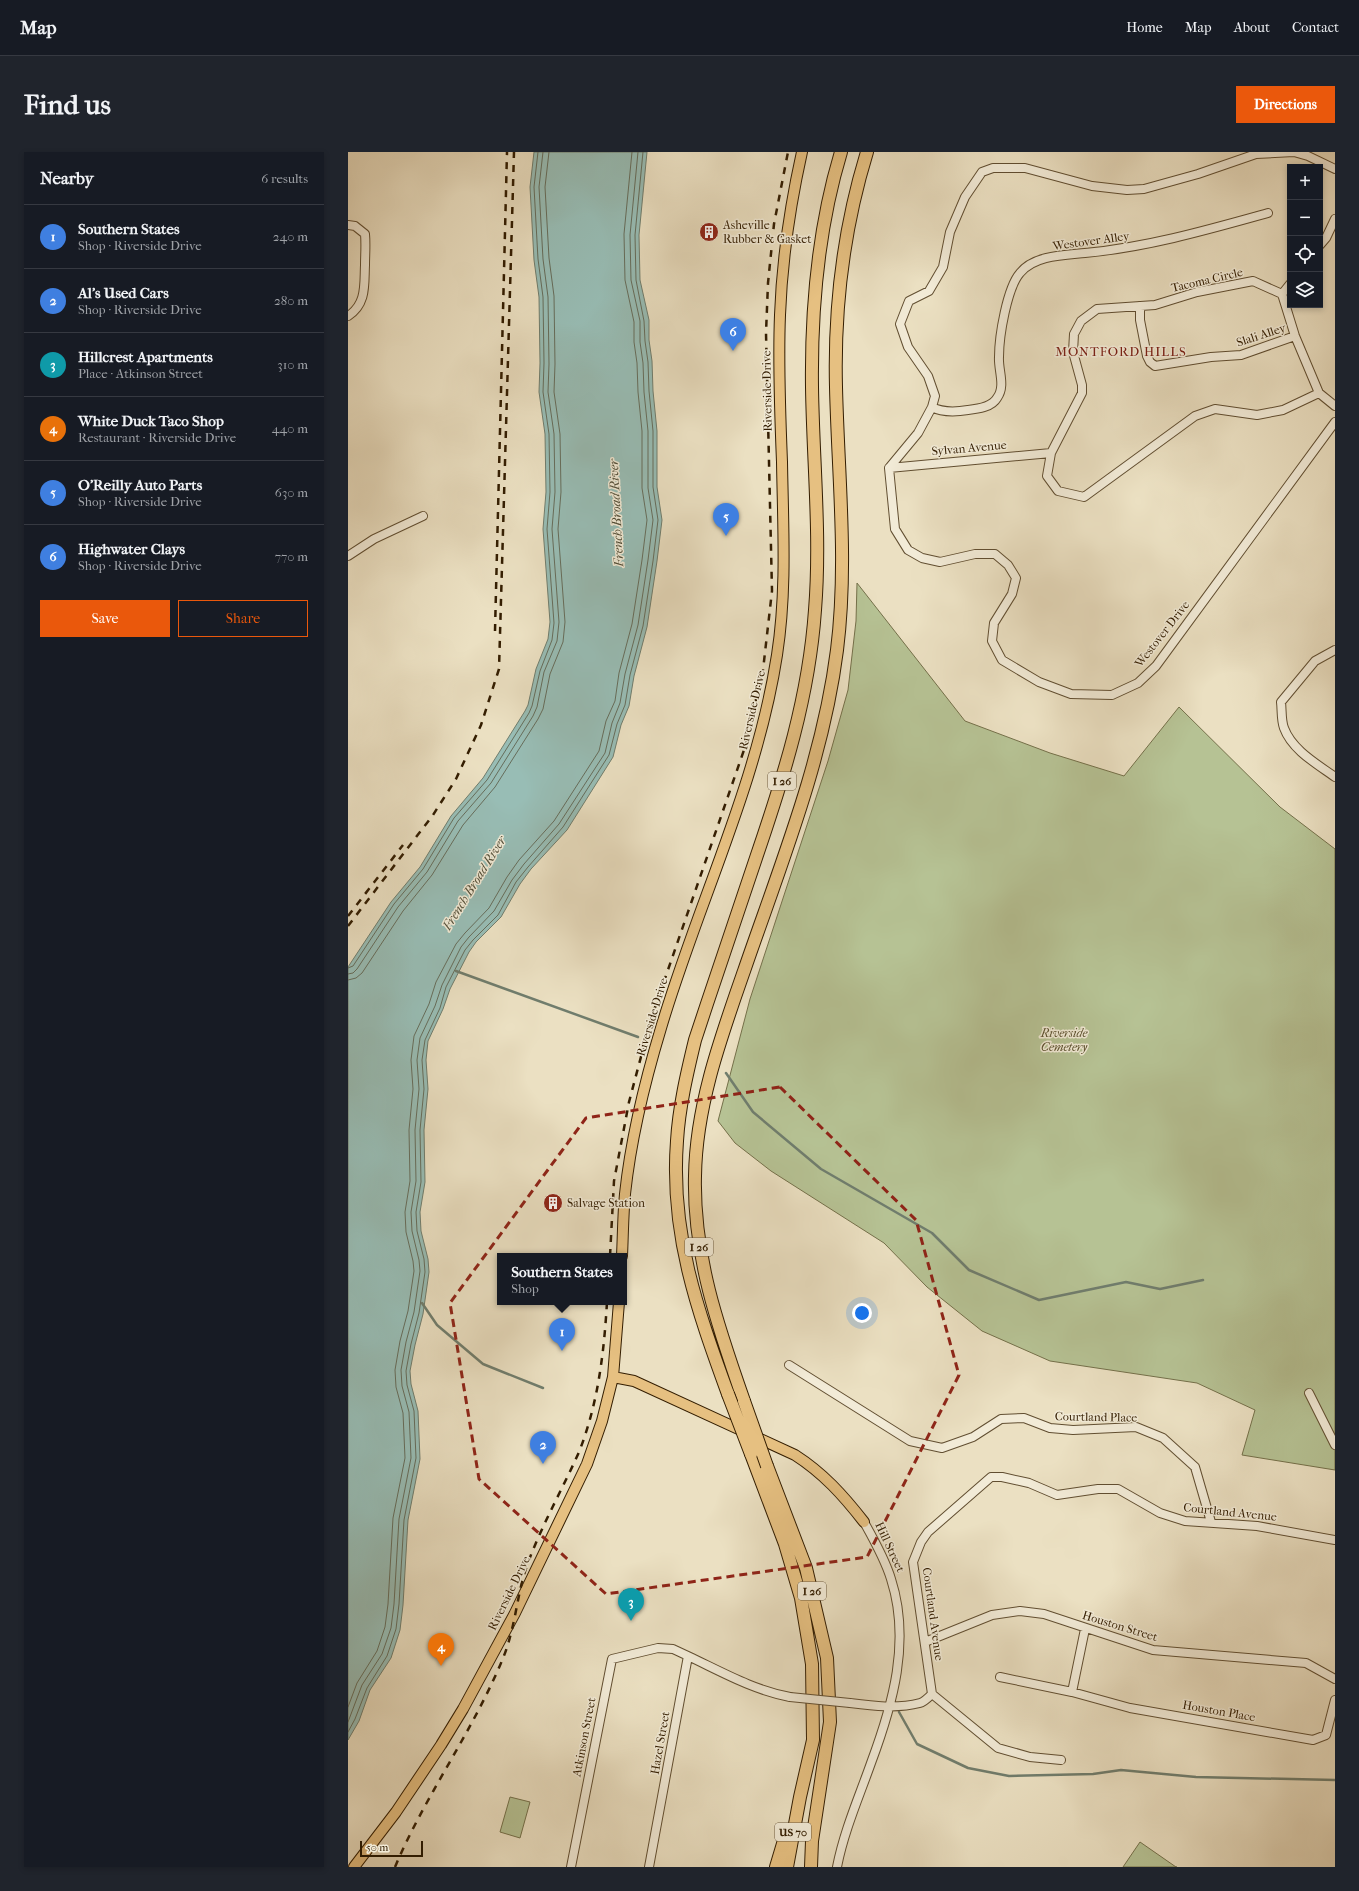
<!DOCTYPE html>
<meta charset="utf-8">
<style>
:root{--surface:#171b24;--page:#20242c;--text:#f1f3f6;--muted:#9ea1a6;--line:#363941;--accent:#ea580c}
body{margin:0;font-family:"IM FELL French Canon",serif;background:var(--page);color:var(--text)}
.controls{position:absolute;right:12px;top:12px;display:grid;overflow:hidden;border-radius:0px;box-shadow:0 2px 6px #0003}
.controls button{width:36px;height:36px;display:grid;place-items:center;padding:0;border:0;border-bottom:1px solid var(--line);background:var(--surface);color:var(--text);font:20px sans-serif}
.scale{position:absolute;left:12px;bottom:10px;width:63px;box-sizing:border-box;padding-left:4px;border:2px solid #331d01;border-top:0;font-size:11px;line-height:14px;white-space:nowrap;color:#331d01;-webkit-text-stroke:3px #f2ebd7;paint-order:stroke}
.you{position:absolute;left:514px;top:1161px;width:14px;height:14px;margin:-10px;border:3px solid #fff;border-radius:50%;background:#1a73e8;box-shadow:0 0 0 6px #1a73e833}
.badge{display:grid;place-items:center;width:26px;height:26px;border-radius:50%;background:var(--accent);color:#fff;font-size:13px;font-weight:700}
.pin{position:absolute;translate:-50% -33px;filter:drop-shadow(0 1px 2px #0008)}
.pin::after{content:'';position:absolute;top:21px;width:14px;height:12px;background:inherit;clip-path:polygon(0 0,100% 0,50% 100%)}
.popup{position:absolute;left:149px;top:1101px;width:130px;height:52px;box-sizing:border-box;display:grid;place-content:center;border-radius:0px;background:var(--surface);filter:drop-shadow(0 1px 3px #0005);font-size:13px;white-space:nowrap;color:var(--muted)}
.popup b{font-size:15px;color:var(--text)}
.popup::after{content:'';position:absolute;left:50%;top:100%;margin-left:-8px;border:8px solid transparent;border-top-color:var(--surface)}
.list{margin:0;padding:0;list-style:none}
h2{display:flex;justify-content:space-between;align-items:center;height:52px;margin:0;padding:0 16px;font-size:17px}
h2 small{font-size:13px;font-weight:400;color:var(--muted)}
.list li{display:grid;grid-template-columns:26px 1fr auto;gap:12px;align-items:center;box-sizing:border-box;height:64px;padding:0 16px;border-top:1px solid var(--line)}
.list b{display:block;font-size:15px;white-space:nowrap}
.list p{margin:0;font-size:13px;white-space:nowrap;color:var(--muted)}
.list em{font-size:13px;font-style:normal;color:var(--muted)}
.actions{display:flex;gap:8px;padding:12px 16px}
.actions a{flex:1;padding:9px 0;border:1px solid var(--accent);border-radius:0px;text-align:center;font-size:14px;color:var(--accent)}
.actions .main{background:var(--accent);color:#fff}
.icon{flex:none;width:22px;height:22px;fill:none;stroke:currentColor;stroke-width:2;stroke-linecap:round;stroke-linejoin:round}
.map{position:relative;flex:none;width:987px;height:1715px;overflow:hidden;border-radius:0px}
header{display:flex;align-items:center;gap:24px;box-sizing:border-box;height:56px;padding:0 20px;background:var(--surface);border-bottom:1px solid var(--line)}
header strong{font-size:19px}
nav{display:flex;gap:22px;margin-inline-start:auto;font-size:14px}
.intro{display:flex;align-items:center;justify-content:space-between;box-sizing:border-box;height:96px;padding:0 24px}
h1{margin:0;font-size:28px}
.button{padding:10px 18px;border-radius:0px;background:var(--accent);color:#fff;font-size:14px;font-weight:700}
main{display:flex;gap:24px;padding:0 24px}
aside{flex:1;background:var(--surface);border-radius:0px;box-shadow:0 2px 6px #0003}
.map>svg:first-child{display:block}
.green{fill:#b6c294;stroke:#74704a}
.water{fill:#98bdb5;stroke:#707d6d}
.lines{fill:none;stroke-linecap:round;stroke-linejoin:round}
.shore{stroke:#666d5b;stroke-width:1}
.stream{stroke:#707d6d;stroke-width:2.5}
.minor-casing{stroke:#614e31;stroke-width:10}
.major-casing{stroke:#331d01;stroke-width:12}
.highway-casing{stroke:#331d01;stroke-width:14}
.minor{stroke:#f2ebd7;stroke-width:8}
.major{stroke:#e6c081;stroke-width:10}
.highway{stroke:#e6c081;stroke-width:12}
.rail{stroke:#331d01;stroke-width:2.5;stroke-dasharray:7 7;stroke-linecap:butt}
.minor-bridge-casing{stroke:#614e31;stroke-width:10;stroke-linecap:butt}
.highway-bridge-casing{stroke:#331d01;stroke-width:14;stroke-linecap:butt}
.minor-bridge{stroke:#f2ebd7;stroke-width:8}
.highway-bridge{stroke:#e6c081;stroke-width:12}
.marked{fill:none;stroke:#8f2418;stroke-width:3;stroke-dasharray:8 5;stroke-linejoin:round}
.labels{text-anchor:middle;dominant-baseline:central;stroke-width:3;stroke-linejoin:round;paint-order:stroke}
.shield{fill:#f2ebd7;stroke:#6c5b41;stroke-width:1}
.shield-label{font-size:11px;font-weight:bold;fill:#331d01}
.poi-label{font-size:12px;fill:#331d01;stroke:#f2ebd7;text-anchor:start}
.street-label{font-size:12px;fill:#331d01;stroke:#f2ebd7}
.park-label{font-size:12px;font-style:italic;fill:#5a4f2d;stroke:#f2ebd7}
.neighbourhood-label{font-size:13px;letter-spacing:1px;fill:#7a1f14;stroke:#f2ebd7}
.water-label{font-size:13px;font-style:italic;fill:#514d37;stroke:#f2ebd7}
</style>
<header>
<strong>Map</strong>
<nav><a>Home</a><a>Map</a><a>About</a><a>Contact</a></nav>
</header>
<div class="intro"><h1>Find us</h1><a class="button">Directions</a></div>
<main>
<aside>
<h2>Nearby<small>6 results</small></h2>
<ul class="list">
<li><span class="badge" style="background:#3f7fe0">1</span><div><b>Southern States</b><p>Shop · Riverside Drive</p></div><em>240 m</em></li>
<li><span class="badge" style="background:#3f7fe0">2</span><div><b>Al's Used Cars</b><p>Shop · Riverside Drive</p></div><em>280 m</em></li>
<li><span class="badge" style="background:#0f9aa8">3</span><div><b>Hillcrest Apartments</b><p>Place · Atkinson Street</p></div><em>310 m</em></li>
<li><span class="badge" style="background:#e8710a">4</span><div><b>White Duck Taco Shop</b><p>Restaurant · Riverside Drive</p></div><em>440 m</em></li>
<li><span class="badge" style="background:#3f7fe0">5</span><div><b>O'Reilly Auto Parts</b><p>Shop · Riverside Drive</p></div><em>630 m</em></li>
<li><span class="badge" style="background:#3f7fe0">6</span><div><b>Highwater Clays</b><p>Shop · Riverside Drive</p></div><em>770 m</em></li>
</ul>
<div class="actions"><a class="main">Save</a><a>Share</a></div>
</aside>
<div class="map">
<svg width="987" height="1715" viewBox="0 0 987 1715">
<rect width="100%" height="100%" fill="#ebe0c2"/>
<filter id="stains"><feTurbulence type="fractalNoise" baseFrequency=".005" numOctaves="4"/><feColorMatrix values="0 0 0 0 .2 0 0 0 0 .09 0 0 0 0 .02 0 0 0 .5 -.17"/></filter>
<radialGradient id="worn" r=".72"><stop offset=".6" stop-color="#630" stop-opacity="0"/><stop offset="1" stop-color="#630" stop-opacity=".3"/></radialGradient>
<!-- green -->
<path class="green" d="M 509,431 L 617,569 L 702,601 L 776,624 L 831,555 L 932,655 L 987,697 L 987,1318 L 894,1303 L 907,1258 L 849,1231 L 702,1209 L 634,1179 L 579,1135 L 536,1091 L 423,1019 L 387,991 L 370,969 L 402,847 L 480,609 L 500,538 L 508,469 Z
M 162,1645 L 182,1650 L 172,1686 L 152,1680 Z
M 792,1690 L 828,1715 L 829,1715 L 775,1715 Z"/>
<!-- water -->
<path class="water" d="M 186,0 L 299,0 L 291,83 L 292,128 L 301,168 L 301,188 L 304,209 L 305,239 L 309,279 L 309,335 L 314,368 L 309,409 L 299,475 L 286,524 L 281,554 L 273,573 L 265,605 L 219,678 L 183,717 L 172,732 L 153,765 L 128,790 L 121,800 L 102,837 L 95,857 L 80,889 L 78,908 L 80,937 L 76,978 L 77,1030 L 72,1060 L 73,1079 L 80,1107 L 81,1120 L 75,1162 L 67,1193 L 62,1219 L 63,1232 L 70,1259 L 72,1307 L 60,1368 L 55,1453 L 52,1478 L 43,1506 L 22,1538 L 11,1569 L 0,1588 L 0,815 L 43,750 L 72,715 L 103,664 L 135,626 L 177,559 L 180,553 L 188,517 L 200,487 L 202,470 L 195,377 L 198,340 L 197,282 L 191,240 L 192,211 L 191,145 L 186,108 L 182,35 Z"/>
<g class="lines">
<!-- shore -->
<path class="shore" d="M 0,816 L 5,814 L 46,752 L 75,717 L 106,666 L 139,628 L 181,561 L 184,554 L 192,519 L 204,488 L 206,471 L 199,377 L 202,340 L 201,282 L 195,240 L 196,211 L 195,145 L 190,107 L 186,35 L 190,0
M 0,822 L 5,821 L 9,817 L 50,755 L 79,720 L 110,669 L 143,631 L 185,564 L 189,555 L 196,520 L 209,489 L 211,470 L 204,377 L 207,340 L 206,282 L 200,240 L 201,212 L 200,145 L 195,107 L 191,35 L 195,0
M 0,828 L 8,826 L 14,821 L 55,759 L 84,723 L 115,673 L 147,635 L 190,567 L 195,557 L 202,522 L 215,490 L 217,470 L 210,377 L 213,340 L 212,282 L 206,240 L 207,212 L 206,144 L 201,106 L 197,35 L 201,0
M 0,1555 L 9,1531 L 29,1499 L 37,1475 L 40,1452 L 45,1366 L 57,1306 L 55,1261 L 48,1235 L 47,1218 L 52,1189 L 60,1159 L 66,1119 L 65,1109 L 58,1080 L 57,1060 L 62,1029 L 61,978 L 65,937 L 63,908 L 66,884 L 81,852 L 88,830 L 108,792 L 117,781 L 141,756 L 159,725 L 171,708 L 206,669 L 251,599 L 258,569 L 267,549 L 271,521 L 284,472 L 294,408 L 299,368 L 294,336 L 294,279 L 290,240 L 289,211 L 286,190 L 286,170 L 277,128 L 276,82 L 284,0
M 0,1570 L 14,1533 L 34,1502 L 43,1476 L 46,1452 L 51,1367 L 63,1306 L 61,1260 L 54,1234 L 53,1218 L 58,1190 L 66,1160 L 72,1119 L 71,1108 L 64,1079 L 63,1060 L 68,1029 L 67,978 L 71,937 L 69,908 L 72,886 L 87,854 L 94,833 L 113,795 L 121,785 L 146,759 L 164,728 L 176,712 L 211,672 L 257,601 L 264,571 L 272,551 L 277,522 L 290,473 L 300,408 L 305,368 L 300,336 L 300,279 L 296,240 L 295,211 L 292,190 L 292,169 L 283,128 L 282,83 L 290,0
M 0,1580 L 7,1567 L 19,1536 L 39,1504 L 48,1477 L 51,1452 L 56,1368 L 68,1306 L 66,1259 L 59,1233 L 58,1219 L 63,1192 L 71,1161 L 77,1120 L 76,1107 L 69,1079 L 68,1060 L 73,1030 L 72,978 L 76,937 L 74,908 L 77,888 L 92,856 L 98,835 L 117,798 L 125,788 L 150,763 L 168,730 L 180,715 L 215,675 L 261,603 L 269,572 L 277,553 L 282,523 L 295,474 L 305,409 L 310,368 L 305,335 L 305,279 L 301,239 L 300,210 L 297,189 L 296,169 L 288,128 L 287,83 L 295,0"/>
<!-- stream -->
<path class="stream" d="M 108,819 L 290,885
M 378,921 L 405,960 L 473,1017 L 584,1081 L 621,1118 L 691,1148 L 778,1130 L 812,1137 L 855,1128
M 74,1151 L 89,1173 L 135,1212 L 195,1236
M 551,1560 L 569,1592 L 620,1616 L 661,1624 L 745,1622 L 773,1618 L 848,1625 L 987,1628"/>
<!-- minor casing -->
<g class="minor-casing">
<path id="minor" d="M 987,17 L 960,4 L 946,0 L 908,2 L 850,22 L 796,37 L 779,38 L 744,34 L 677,16 L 645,16 L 634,20 L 617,45 L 602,80 L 595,115 L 581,139 L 561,149 L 552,172 L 560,195 L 580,224 L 587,244 L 584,255 L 570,281 L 541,316 L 547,377 L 560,398 L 574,406 L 592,410 L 627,402 L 647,402 L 660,413 L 668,426 L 664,442 L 646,471 L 644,489 L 654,508 L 691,530 L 723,542 L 764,543 L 790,531 L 808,514 L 987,270
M 0,73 L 7,74 L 17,82 C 18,93 17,103 17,113 C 16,132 19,152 0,164
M 972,93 L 978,86 L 987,67
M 934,142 L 942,132
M 792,154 L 792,168 L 799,204 L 802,210 L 807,214 L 863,205 L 893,203 L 947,184
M 971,241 L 935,258 L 909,263 L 867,257 L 847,264 L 736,345 L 710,339 L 699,324 L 703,301 L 734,241 L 734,233 L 725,200 L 726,182 L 733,169 L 749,157 L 807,153 L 849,140 L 905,129 L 934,142 L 947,184 L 971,241 L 987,254
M 584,255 C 595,261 608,260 620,258 C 630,257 644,255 649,246 C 658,234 650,218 651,205 C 651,184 659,136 672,121 C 686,103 717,103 737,101 C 800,95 859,78 920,61
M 541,316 L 703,301
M 0,404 L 26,387 L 75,364
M 987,498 L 967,509 L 933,550 C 934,558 933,568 936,576 C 944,598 969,612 987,625
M 441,1213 L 562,1289 L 594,1296 L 625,1285 L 653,1267 L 676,1266 L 702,1276 L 725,1278 L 788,1275 L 815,1286 L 847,1315 L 863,1370
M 961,1241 L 987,1293
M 577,1490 L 644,1463 L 672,1459 L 696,1462 L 805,1498 L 958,1511 L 987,1527
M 340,1504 C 374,1520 405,1538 442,1545
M 652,1525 L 724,1540 L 782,1556 L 965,1588 L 978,1583 L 987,1548
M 724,1540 L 737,1477
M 584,1542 L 565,1410 L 573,1390 L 580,1380 L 643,1325 L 654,1325 L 681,1331 L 709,1343 L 750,1337 L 770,1337 L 812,1361 L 837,1369 L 909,1374 L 987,1388
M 584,1542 L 650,1596 L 682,1605 L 713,1608
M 502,1551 C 525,1554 549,1557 572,1551 C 576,1550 581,1545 584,1542
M 223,1715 L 264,1507 L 310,1496 L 325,1497 L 340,1504 L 301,1715
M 489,1715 C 496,1679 511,1645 523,1611 C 545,1552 563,1489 543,1427 C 537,1407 526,1388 516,1370"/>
</g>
<!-- major casing -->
<g class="major-casing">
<path id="major" d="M 274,1104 C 275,1083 275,1062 277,1042 C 283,986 297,929 313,876 C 350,751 409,633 429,503 C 439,439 435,374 434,310 C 432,261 430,212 432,163 C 434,108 442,54 454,0
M 265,1225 L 286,1229 L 447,1303 C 475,1321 495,1343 516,1370
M 6,1715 L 48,1660 L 93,1593 L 115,1557 L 167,1461 L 239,1312 L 254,1269 L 265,1225 L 271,1150"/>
</g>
<!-- highway casing -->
<g class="highway-casing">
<path id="highway" d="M 380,1242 C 349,1157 322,1081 329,989 C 331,955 339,921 347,888 C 367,827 388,766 408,706 C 436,624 461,545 467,458 C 473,384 465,309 464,235 C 463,155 470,76 493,0
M 396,1249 C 370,1175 345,1103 347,1024 C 348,953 373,885 396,819 C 432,714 475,609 489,498 C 500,411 490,323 488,235 C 486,156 496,75 519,0
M 403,1302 L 437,1392 L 453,1446 L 464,1512 L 465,1588 L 452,1645 L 439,1715
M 419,1314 L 458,1416 L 479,1506 L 482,1570 L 464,1689 L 463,1715
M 428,1715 L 437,1685"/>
</g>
<!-- minor -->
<use href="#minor" class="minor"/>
<!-- major -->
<use href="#major" class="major"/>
<!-- highway -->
<use href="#highway" class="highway"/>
<!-- rail -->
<path class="rail" d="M 147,479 L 159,0
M 0,764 L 55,693
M 0,774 L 85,663 L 108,627 L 133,573 L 151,517 L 166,0
M 262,1104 L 266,1029 L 281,950 L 303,867 L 396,598 L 415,518 L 424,439 L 418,181 L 420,131 L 426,72 L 440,0
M 47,1715 C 74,1651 115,1593 144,1531 C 151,1516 158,1501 162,1485 C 169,1460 171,1433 181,1408 C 195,1371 215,1336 231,1300 C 250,1252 256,1201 259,1150"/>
<!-- minor-bridge casing -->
<g class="minor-bridge-casing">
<path id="minor-bridge" d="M 442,1545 L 502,1551"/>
</g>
<!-- highway-bridge casing -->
<g class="highway-bridge-casing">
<path id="highway-bridge" d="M 380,1242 L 403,1302
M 396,1249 L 419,1314"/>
</g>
<!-- minor-bridge -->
<use href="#minor-bridge" class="minor-bridge"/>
<!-- highway-bridge -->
<use href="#highway-bridge" class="highway-bridge"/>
</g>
<!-- marked area -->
<path class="marked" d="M 432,935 L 568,1068 L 611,1223 L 519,1405 L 258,1442 L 131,1327 L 102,1151 L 238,966 Z"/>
<!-- icons -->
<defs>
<g id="building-disc" transform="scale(1)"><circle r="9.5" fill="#8f2418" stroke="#f2ebd7"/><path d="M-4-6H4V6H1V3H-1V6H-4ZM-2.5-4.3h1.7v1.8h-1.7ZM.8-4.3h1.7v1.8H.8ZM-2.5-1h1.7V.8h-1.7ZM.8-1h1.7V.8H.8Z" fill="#fff"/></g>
</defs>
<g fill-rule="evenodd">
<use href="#building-disc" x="361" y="80"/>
<use href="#building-disc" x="205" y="1051"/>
</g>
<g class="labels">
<!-- shield labels -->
<g class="shield">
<rect x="420" y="620" width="28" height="18" rx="3"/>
<rect x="337" y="1086" width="28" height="18" rx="3"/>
<rect x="450" y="1430" width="28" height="18" rx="3"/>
<rect x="427" y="1671" width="36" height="18" rx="3"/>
</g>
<g class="shield-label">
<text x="434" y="629">I 26</text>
<text x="351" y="1095">I 26</text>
<text x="464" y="1439">I 26</text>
<text x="445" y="1680">US 70</text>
</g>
<!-- poi labels -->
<g class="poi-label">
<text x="375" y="73">Asheville<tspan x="375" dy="14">Rubber &amp; Gasket</tspan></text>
<text x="219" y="1051">Salvage Station</text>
</g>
<!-- street labels -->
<g class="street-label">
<text transform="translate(743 89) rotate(-8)">Westover Alley</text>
<text transform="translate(859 128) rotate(-13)">Tacoma Circle</text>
<text transform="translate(913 183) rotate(-18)">Slali Alley</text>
<text transform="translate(419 239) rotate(-91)">Riverside Drive</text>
<text transform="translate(621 296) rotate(-5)">Sylvan Avenue</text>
<text transform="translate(814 482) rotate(-52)">Westover Drive</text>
<text transform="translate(404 558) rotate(-77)">Riverside Drive</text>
<text transform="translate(304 865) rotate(-73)">Riverside Drive</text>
<text transform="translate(748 1265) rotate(1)">Courtland Place</text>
<text transform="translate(882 1360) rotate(6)">Courtland Avenue</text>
<text transform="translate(542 1395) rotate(65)">Hill Street</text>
<text transform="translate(161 1441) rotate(-64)">Riverside Drive</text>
<text transform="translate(585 1462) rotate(82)">Courtland Avenue</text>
<text transform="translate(772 1474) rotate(17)">Houston Street</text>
<text transform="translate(871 1559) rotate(10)">Houston Place</text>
<text transform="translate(236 1585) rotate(-79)">Atkinson Street</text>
<text transform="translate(312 1591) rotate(-80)">Hazel Street</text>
</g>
<!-- park labels -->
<g class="park-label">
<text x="716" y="881">Riverside<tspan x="716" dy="14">Cemetery</tspan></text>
</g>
<!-- neighbourhood labels -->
<g class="neighbourhood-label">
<text x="773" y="199">MONTFORD HILLS</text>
</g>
<!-- water labels -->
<g class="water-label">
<text transform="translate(268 361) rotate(-93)">French Broad River</text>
<text transform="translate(126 731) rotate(-58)">French Broad River</text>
</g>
</g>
<rect width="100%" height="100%" filter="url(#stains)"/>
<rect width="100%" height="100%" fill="url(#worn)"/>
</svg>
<div class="controls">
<button>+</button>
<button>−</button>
<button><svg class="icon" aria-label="locate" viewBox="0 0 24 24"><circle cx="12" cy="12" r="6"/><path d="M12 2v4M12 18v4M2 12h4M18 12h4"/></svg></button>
<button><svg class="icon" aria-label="layers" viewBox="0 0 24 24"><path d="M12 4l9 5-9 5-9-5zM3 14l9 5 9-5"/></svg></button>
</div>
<div class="scale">50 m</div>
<div class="you"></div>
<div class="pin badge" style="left:214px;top:1199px;background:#3f7fe0">1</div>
<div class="popup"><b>Southern States</b>Shop</div>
<div class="pin badge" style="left:195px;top:1312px;background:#3f7fe0">2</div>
<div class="pin badge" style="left:283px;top:1469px;background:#0f9aa8">3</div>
<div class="pin badge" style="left:93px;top:1514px;background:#e8710a">4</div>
<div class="pin badge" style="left:378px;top:384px;background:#3f7fe0">5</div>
<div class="pin badge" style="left:385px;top:199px;background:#3f7fe0">6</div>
</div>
</main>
